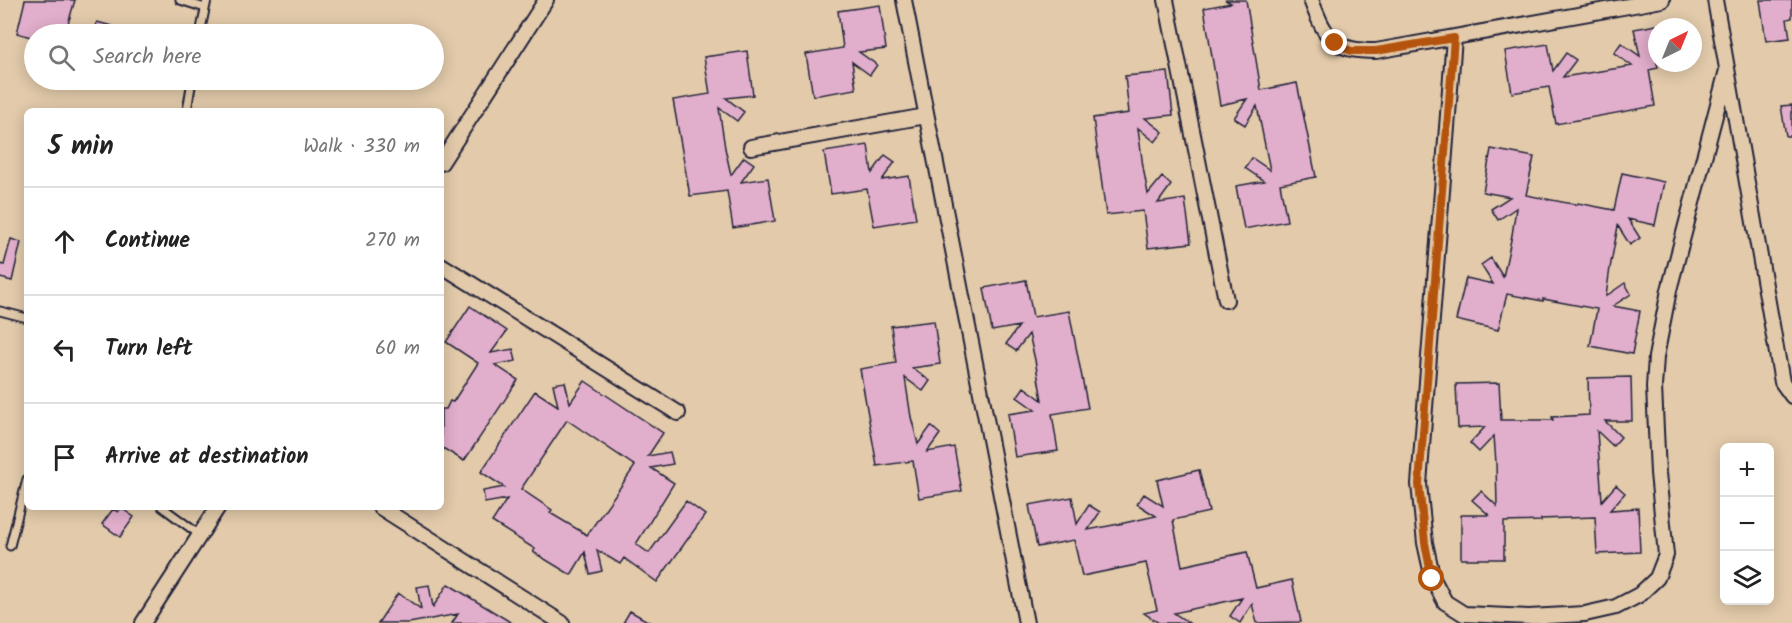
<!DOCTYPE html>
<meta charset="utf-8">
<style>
:root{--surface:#fff;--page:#f6f6f6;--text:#222;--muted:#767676;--line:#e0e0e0}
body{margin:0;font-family:Kalam,sans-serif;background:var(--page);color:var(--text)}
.controls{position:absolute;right:18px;bottom:18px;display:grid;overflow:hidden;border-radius:9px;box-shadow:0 3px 15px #0003}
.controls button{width:54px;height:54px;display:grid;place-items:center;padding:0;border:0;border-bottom:2px solid var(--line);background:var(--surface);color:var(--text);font:30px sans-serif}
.compass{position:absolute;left:1648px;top:18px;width:54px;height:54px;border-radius:50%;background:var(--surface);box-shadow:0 3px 15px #0003;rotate:43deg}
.stop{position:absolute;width:18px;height:18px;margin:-14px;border:4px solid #b45309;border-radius:50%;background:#fff}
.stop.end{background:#b45309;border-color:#fff;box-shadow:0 2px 6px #0008}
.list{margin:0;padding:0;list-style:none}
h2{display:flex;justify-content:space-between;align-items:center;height:78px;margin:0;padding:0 24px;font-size:26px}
h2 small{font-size:20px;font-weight:400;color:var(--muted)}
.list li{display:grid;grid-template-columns:39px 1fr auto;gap:18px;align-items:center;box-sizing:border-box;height:108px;padding:0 24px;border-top:2px solid var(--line)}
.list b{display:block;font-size:22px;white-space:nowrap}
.list em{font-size:20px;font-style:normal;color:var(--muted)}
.icon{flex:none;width:33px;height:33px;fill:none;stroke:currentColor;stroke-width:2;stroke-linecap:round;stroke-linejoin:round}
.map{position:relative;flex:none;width:1792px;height:623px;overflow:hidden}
.search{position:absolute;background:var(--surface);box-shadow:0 3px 15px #0003;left:24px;top:24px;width:420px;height:66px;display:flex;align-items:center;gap:15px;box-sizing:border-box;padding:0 21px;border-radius:33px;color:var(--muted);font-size:22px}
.panel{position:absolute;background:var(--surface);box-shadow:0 3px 15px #0003;left:24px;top:108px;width:420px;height:402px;border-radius:9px}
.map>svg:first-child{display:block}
.building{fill:#e1aecb;stroke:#22223b;stroke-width:1.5;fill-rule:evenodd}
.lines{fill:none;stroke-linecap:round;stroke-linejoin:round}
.lane-casing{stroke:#22223b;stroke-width:11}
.street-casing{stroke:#22223b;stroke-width:18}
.lane{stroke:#e2caaa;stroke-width:7}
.street{stroke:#e2caaa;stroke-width:14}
.route{stroke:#b45309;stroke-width:8}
</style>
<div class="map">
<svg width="1792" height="623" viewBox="0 0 1792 623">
<rect width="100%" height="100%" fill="#e2caaa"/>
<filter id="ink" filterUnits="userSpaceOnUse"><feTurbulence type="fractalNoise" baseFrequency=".0167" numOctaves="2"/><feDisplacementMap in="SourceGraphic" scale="12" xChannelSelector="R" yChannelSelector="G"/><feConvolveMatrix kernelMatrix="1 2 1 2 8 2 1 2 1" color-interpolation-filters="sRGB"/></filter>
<g filter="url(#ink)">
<!-- building -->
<path class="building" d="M 25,0 L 75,0 L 65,34 L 34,34 L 34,38 L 17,33 Z
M 1225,0 L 1246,0 L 1261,90 L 1297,83 L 1316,177 L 1280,184 L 1287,221 L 1244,229 L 1236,186 L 1264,181 L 1245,168 L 1252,158 L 1270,170 L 1257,106 L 1245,125 L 1234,118 L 1247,99 L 1220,105 L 1204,8 L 1231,3 Z
M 1760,0 L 1792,0 L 1792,18 L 1787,19 L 1790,38 L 1766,41 Z
M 880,5 L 886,49 L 859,52 L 877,65 L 870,75 L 852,62 L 856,89 L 813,96 L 806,54 L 843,48 L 838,11 Z
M 97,22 L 131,31 L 130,34 L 94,34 Z
M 1657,25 L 1657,42 L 1653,43 L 1658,68 L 1649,70 L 1655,106 L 1556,124 L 1549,87 L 1512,93 L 1505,51 L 1548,44 L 1553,71 L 1566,53 L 1576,60 L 1563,77 L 1632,66 L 1614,53 L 1621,43 L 1640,56 L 1634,29 Z
M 747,51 L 753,95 L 726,98 L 744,112 L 737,121 L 719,108 L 725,148 L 731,175 L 744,157 L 754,164 L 741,182 L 768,178 L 775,221 L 733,228 L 727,191 L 690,196 L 673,100 L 710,94 L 704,57 Z
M 1168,72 L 1173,115 L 1145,118 L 1163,132 L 1155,142 L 1138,128 L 1143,167 L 1148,194 L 1162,177 L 1171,185 L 1158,203 L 1185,199 L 1191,243 L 1148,248 L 1143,211 L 1106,215 L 1093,118 L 1129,113 L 1125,76 Z
M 1792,105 L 1792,136 L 1786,136 L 1781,106 Z
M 868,145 L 872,173 L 885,155 L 895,162 L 882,180 L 909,176 L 916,219 L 874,226 L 867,189 L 831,194 L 824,152 Z
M 1491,149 L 1534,157 L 1526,195 L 1577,205 L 1578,203 L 1614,210 L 1622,173 L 1664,182 L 1655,225 L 1628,219 L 1640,238 L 1630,245 L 1618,226 L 1610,268 L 1606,296 L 1625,283 L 1631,294 L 1613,306 L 1640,311 L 1632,354 L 1590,346 L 1597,309 L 1543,299 L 1543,301 L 1507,294 L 1498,330 L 1456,320 L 1466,278 L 1493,284 L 1481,265 L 1491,258 L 1503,277 L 1512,235 L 1516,208 L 1498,220 L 1491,209 L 1510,197 L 1483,192 Z
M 11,239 L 21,242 L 12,281 L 0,278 L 0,264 L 4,265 Z
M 1026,280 L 1033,317 L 1069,311 L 1088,408 L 1052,414 L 1058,451 L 1015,457 L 1008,414 L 1035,410 L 1017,397 L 1024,387 L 1042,400 L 1035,360 L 1029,334 L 1016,351 L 1006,344 L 1019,326 L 992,331 L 984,288 Z
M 470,306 L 507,331 L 491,353 L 513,349 L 516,361 L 495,365 L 518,380 L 464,461 L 441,447 L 441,409 L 446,409 L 450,401 L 453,402 L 478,363 L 446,342 Z
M 934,321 L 940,364 L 912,368 L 930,381 L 923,391 L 905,378 L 911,417 L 918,444 L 931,426 L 940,434 L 927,452 L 954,447 L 962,491 L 919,498 L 913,461 L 877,466 L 860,369 L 896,363 L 891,326 Z
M 1631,377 L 1632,421 L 1605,421 L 1621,437 L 1613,446 L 1597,431 L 1602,501 L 1616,485 L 1625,493 L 1610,510 L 1638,508 L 1640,552 L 1597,554 L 1595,517 L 1541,519 L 1541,521 L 1504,522 L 1504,559 L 1461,559 L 1461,515 L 1489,515 L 1472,500 L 1481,491 L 1497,506 L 1496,463 L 1494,436 L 1479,452 L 1470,443 L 1485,427 L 1458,428 L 1456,384 L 1499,383 L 1501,420 L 1553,420 L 1552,417 L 1589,415 L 1588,378 Z
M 585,381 L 663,433 L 648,456 L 670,452 L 673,464 L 651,468 L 674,483 L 636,544 L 649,553 L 686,501 L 705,515 L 657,582 L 624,558 L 620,564 L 597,550 L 602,571 L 590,574 L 585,552 L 571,575 L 533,552 L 535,549 L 492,522 L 507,499 L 485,503 L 483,491 L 504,487 L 481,472 L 535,391 L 558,406 L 553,384 L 565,382 L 570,403 ZM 567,420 L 635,466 L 587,535 L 550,513 L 552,510 L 521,489 Z
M 1199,470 L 1209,512 L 1173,520 L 1182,566 L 1247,552 L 1256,588 L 1292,580 L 1301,622 L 1257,623 L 1252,604 L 1240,623 L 1230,616 L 1242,598 L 1174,613 L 1189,623 L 1159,623 L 1144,613 L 1157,610 L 1146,563 L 1082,576 L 1074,540 L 1037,547 L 1029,505 L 1072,497 L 1077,524 L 1089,505 L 1100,512 L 1088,530 L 1124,523 L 1156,516 L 1137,504 L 1144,494 L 1163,506 L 1157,480 Z
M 121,508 L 134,517 L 120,537 L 102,524 L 113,509 L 118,512 Z
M 448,584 L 512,623 L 452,623 L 458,614 L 409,623 L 378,623 L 398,593 L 421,609 L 417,587 L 429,585 L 433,607 Z
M 630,611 L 651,623 L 623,623 Z"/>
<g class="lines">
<!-- lane casing -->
<g class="lane-casing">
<path id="lane" d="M 180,0 L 205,8
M 200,34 L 207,0
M 187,111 L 192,80
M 0,311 L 27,318
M 162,507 L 200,535
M 10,546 L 27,479"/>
</g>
<!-- street casing -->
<g class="street-casing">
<path id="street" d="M 904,0 L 1026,623
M 1166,0 L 1226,300
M 1311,0 C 1326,39 1332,51 1376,51 L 1662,0
M 1715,0 L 1782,382 L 1792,396
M 1454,38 L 1419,484 L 1425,543 L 1433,579 L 1445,602 L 1464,614 L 1529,617 L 1585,614 L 1616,607 L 1639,595 L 1657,578 L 1666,555 L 1658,473 L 1654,387 L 1656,357 L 1669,290 L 1727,70
M 751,147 L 926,116
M 441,163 L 546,0
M 441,265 L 678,413
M 380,507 L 562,623
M 143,623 L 218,507"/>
</g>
<!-- lane -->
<use href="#lane" class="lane"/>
<!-- street -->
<use href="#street" class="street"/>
</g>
</g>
<g class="lines" filter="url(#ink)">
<!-- route -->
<path class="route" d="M 1335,43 L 1351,51 L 1376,51 L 1454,38 L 1419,484 L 1425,543 L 1432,579"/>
</g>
</svg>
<div class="controls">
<button>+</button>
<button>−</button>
<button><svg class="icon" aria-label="layers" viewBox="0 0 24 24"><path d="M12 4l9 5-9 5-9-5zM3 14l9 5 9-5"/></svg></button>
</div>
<svg class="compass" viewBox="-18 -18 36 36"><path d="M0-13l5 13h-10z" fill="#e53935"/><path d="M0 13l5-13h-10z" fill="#767676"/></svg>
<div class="stop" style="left:1432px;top:579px"></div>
<div class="stop end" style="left:1335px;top:43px"></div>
<div class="search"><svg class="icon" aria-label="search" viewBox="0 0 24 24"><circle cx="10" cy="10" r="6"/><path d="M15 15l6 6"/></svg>Search here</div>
<section class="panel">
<h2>5 min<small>Walk · 330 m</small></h2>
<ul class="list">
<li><svg class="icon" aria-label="ahead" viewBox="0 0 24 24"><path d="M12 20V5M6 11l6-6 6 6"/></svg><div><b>Continue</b></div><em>270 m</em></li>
<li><svg class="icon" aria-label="left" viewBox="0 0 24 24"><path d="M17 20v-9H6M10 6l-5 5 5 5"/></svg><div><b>Turn left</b></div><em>60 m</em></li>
<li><svg class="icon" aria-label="arrive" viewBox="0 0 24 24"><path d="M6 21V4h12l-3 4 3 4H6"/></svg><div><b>Arrive at destination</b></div></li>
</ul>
</section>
</div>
